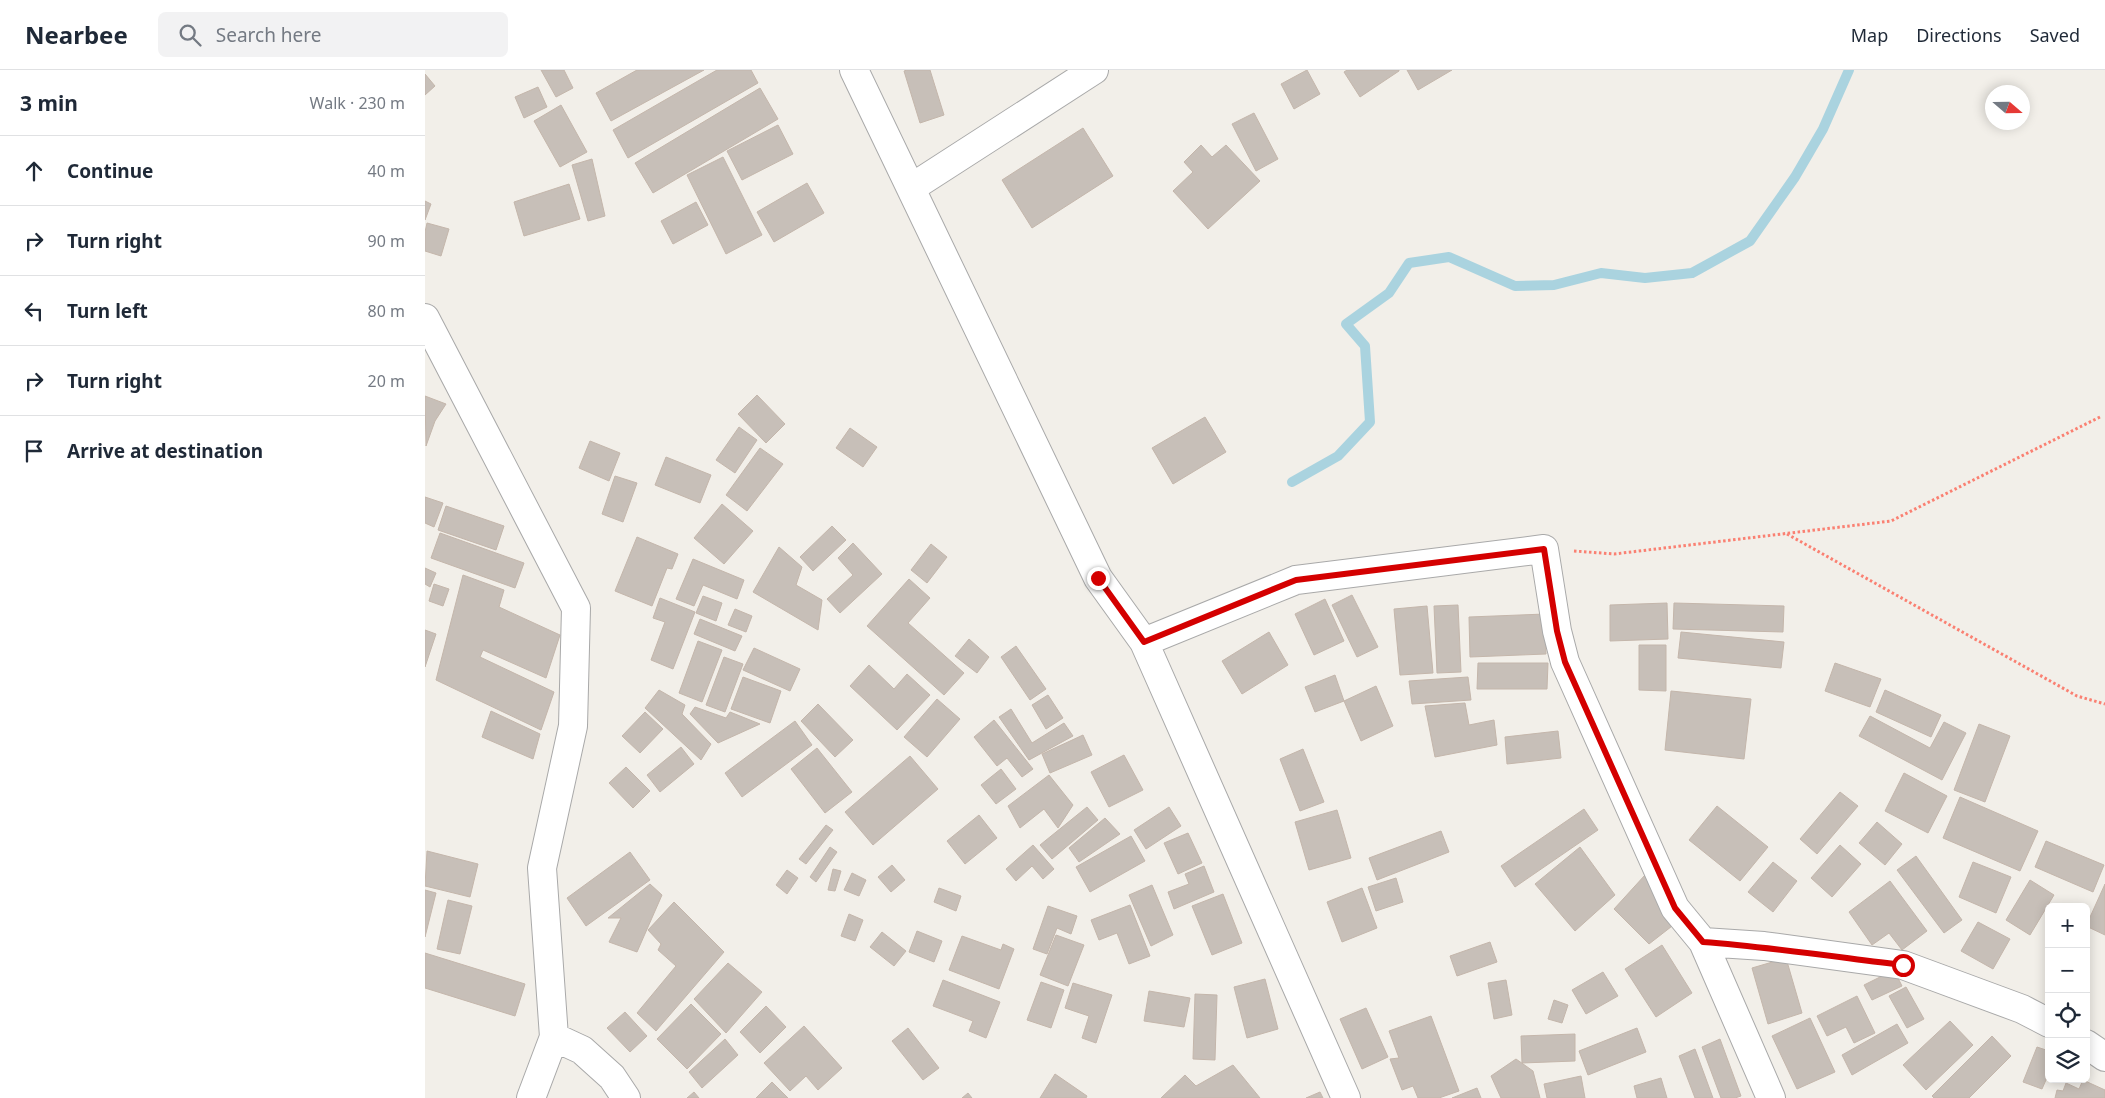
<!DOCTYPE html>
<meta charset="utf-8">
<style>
:root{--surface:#fff;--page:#f2f2f3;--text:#1f2937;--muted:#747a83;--line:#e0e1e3}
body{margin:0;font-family:"Noto Sans",sans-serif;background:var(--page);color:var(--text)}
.controls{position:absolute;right:15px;bottom:15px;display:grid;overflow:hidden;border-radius:8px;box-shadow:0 2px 12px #0003}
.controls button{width:45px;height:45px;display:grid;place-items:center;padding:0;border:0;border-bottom:1px solid var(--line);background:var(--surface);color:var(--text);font:25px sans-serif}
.compass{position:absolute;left:1560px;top:15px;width:45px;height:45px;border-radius:50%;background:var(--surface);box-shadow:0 2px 12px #0003;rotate:110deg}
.stop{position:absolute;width:15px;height:15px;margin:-11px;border:4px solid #d40000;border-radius:50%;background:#fff}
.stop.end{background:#d40000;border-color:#fff;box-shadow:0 1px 5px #0008}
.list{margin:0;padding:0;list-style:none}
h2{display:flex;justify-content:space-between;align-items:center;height:65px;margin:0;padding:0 20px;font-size:21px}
h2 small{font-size:16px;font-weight:400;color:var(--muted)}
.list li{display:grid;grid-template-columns:32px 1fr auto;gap:15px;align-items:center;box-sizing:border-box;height:70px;padding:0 20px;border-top:1px solid var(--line)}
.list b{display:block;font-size:19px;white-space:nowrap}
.list em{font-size:16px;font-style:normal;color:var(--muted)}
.icon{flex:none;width:28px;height:28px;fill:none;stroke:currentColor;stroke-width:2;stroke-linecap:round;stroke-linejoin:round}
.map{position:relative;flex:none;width:1680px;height:1028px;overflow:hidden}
header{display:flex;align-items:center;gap:30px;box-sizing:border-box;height:70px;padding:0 25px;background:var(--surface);border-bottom:1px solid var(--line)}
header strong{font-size:24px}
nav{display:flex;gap:28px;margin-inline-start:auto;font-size:18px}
.search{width:350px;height:45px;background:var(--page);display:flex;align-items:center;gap:12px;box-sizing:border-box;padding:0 18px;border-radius:8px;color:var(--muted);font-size:19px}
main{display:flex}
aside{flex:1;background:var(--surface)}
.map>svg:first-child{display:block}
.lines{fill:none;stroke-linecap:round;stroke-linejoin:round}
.stream{stroke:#aad3df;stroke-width:10}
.building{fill:#c7bfb8;stroke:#c4b6ab}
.minor-casing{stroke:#a9a9a9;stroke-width:30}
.path{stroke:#fa8072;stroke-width:3;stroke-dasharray:2.5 2.5;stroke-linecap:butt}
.minor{stroke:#fff;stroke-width:28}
.route{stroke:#d40000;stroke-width:6}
</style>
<header>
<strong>Nearbee</strong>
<div class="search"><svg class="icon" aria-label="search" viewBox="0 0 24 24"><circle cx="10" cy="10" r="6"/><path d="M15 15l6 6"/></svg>Search here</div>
<nav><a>Map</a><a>Directions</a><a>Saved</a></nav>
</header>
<main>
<aside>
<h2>3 min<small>Walk · 230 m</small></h2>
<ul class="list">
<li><svg class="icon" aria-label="ahead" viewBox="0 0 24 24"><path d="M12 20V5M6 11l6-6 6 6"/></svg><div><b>Continue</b></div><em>40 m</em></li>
<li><svg class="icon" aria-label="right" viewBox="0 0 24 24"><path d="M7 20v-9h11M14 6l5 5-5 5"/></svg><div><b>Turn right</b></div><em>90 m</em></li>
<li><svg class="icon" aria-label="left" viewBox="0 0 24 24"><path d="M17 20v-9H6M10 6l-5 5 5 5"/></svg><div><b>Turn left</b></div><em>80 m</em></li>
<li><svg class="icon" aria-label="right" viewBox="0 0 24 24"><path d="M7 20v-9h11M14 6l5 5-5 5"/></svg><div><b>Turn right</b></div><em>20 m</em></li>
<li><svg class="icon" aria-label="arrive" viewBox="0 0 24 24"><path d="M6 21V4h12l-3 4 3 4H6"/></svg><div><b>Arrive at destination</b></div></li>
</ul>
</aside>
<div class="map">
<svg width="1680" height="1028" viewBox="0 0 1680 1028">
<rect width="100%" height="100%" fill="#f2efe9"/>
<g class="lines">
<!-- stream -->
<path class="stream" d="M 867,412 L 913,386 L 945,352 L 940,276 L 921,254 L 964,223 L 984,193 L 1024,187 L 1090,216 L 1129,215 L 1176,203 L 1220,208 L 1267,203 L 1325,171 L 1370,107 L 1398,59 L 1424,0"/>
</g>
<!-- building -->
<path class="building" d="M 116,0 L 139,0 L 148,18 L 131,27 Z
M 212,0 L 279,0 L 186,51 L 171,23 Z
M 292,0 L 326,0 L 333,13 L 203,88 L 188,60 Z
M 482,0 L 505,0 L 519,45 L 495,53 L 479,1 Z
M 882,0 L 895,24 L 869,39 L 856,14 Z
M 922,0 L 974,0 L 974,1 L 935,27 L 919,2 Z
M 982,0 L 1027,0 L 993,20 Z
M 0,4 L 10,16 L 0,25 Z
M 113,17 L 122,37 L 99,48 L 90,27 Z
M 335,18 L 353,49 L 228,123 L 210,93 Z
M 136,35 L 162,82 L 135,97 L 109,51 Z
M 829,43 L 853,89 L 831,101 L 807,54 Z
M 353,55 L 368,84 L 317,110 L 302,81 Z
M 658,58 L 688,106 L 607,158 L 577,110 Z
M 776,75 L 787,87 L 801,75 L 835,111 L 783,159 L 748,121 L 768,102 L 759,92 Z
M 298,87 L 337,165 L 301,184 L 262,105 Z
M 167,89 L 180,146 L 163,151 L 147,95 Z
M 382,113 L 399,143 L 349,172 L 332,142 Z
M 144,114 L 155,149 L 99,166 L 89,132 Z
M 0,131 L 6,134 L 0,150 Z
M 271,132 L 283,155 L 248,174 L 236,151 Z
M 2,153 L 24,159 L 16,186 L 0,181 L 0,162 Z
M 332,325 L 360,354 L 341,373 L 313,344 Z
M 0,326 L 21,334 L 10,351 L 1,376 Z
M 780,347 L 801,382 L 748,414 L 727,378 Z
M 314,357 L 332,370 L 310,403 L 291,390 Z
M 425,358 L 452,377 L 438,397 L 411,378 Z
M 165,371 L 195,383 L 184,411 L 154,398 Z
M 335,378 L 358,394 L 322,441 L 301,425 Z
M 241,387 L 286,405 L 275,433 L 230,415 Z
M 190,406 L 212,413 L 198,452 L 177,444 Z
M 0,427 L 18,433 L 9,457 L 0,453 Z
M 297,434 L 328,461 L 299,494 L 269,468 Z
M 21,436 L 79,456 L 71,480 L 13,460 Z
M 407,456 L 421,470 L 388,501 L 375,487 Z
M 15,463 L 99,493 L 90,518 L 6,488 Z
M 212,467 L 253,484 L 247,499 L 242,498 L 227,536 L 190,521 Z
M 428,473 L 457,504 L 415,543 L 402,529 L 428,505 L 413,488 Z
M 506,474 L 522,487 L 502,513 L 486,500 Z
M 354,477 L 377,497 L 371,515 L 397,530 L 393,560 L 328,522 Z
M 268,489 L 319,510 L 312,529 L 278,515 L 269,536 L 251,529 Z
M 0,498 L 11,503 L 5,517 L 0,514 Z
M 38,505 L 79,520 L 74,537 L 135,565 L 121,608 L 58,580 L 55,587 L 129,622 L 116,660 L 11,610 Z
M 484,509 L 505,528 L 483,553 L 539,603 L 519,625 L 442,556 Z
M 9,514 L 24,519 L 18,536 L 4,531 Z
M 927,525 L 953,577 L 932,587 L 907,535 Z
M 278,526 L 297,533 L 291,551 L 271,543 Z
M 235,528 L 270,542 L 248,599 L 226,590 L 240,552 L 228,548 Z
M 900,529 L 919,571 L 889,585 L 870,544 Z
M 1242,533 L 1243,569 L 1185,571 L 1185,535 Z
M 1249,533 L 1359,536 L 1358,562 L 1248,559 Z
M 1033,535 L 1036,602 L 1012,603 L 1009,536 Z
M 1002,536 L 1008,603 L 975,605 L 969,539 Z
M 310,539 L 327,546 L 321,562 L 303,555 Z
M 1120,544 L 1121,584 L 1045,587 L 1044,547 Z
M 275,549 L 317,566 L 310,581 L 269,564 Z
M 0,560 L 11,564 L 0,597 Z
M 844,562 L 863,595 L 817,624 L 797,591 Z
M 1256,562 L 1359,572 L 1356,598 L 1253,588 Z
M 544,569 L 564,587 L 552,603 L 530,586 Z
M 273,571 L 297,580 L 277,632 L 254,623 Z
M 1214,575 L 1241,575 L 1241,621 L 1214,620 Z
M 591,576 L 621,619 L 605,630 L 576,587 Z
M 329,578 L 375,599 L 365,621 L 318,600 Z
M 299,587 L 318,594 L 300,642 L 281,635 Z
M 1053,593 L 1123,593 L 1122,619 L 1052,619 Z
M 1410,593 L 1456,609 L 1445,637 L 1400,621 Z
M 444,595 L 469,619 L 482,604 L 505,625 L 472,660 L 425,616 Z
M 910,605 L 919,631 L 890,642 L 880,617 Z
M 318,607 L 356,621 L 345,653 L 306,639 Z
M 1043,607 L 1046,630 L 987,634 L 984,611 Z
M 951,616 L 968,656 L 936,671 L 919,631 Z
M 234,620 L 260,635 L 257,644 L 286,674 L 276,690 L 220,638 Z
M 1460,620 L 1516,645 L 1506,667 L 1451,642 Z
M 1246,621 L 1326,629 L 1319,689 L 1240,680 Z
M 623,625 L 638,648 L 621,659 L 607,635 Z
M 512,629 L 535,649 L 502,687 L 479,667 Z
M 1040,633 L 1044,655 L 1069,650 L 1072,675 L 1010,687 L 1000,636 Z
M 393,634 L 428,670 L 410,687 L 376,651 Z
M 270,637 L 301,648 L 305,642 L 335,654 L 293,673 L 265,644 Z
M 586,639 L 607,673 L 639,653 L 648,666 L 604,690 L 574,647 Z
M 66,641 L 115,664 L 108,689 L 57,667 Z
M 220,642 L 238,659 L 215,683 L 197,666 Z
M 1445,646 L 1505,678 L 1519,652 L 1541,663 L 1517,710 L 1434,666 Z
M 569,650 L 608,699 L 597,707 L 582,688 L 572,696 L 549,667 Z
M 370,651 L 387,675 L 317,727 L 300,703 Z
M 1554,654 L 1585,666 L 1560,732 L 1529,720 Z
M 1133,661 L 1136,688 L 1082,694 L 1080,667 Z
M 658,665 L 667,685 L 625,703 L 617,684 Z
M 256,677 L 269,694 L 235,722 L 222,705 Z
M 392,678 L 427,722 L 400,743 L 366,699 Z
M 878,679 L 899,732 L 875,741 L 855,689 Z
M 699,685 L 718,720 L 684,737 L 666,702 Z
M 485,686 L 513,719 L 448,775 L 420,742 Z
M 201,697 L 225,721 L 208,738 L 184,713 Z
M 576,699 L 591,719 L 571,734 L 556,715 Z
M 1479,703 L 1522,726 L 1503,763 L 1460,741 Z
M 624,705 L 648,735 L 633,758 L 619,739 L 595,758 L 583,736 Z
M 1415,722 L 1433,736 L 1392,784 L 1375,769 Z
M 1535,727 L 1613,761 L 1595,801 L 1518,768 Z
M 1292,736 L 1343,777 L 1315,811 L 1264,770 Z
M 662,737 L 673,750 L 627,789 L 615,775 Z
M 744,737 L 756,756 L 721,779 L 709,760 Z
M 1159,739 L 1173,760 L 1090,817 L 1076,796 Z
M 912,740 L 926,788 L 884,800 L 870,752 Z
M 554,745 L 572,768 L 540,794 L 522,771 Z
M 680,748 L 695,764 L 654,792 L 644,778 Z
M 1452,752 L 1477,774 L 1460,795 L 1434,773 Z
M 401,755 L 408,760 L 381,794 L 374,789 Z
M 1016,761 L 1024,782 L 952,810 L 944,788 Z
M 763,763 L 777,793 L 753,804 L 739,773 Z
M 706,766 L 720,791 L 665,822 L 651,797 Z
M 1621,771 L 1679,795 L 1668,822 L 1610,797 Z
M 608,775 L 629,799 L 618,809 L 607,796 L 591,811 L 581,799 Z
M 1415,775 L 1436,794 L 1407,827 L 1386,808 Z
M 405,777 L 412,782 L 391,812 L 385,807 Z
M 1155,777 L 1190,825 L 1150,861 L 1110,814 Z
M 2,781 L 53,794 L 45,827 L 0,816 Z
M 205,782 L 225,810 L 161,856 L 142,828 Z
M 1491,786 L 1537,850 L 1519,863 L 1472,800 Z
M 1348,792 L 1372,811 L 1348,842 L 1323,822 Z
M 1548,792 L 1586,807 L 1571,843 L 1534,827 Z
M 467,795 L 480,810 L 466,822 L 453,807 Z
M 779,796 L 789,822 L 749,839 L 743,822 L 764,814 L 760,804 Z
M 408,799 L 416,801 L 410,821 L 403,820 Z
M 362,800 L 373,808 L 362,824 L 351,815 Z
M 427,803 L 441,810 L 434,826 L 419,820 Z
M 1220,805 L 1251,853 L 1224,874 L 1189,839 Z
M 971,808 L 978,832 L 951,841 L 943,817 Z
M 1605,810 L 1629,825 L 1605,865 L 1581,850 Z
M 1465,811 L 1502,861 L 1477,880 L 1464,863 L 1447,875 L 1424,842 Z
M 225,814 L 237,825 L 212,882 L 184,872 L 196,848 L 183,848 Z
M 1680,814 L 1680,865 L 1661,856 Z
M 727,815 L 748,865 L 726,876 L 704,825 Z
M 514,818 L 536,826 L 531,841 L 509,832 Z
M 937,818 L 952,858 L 917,872 L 902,832 Z
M 0,820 L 11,823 L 0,867 Z
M 798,824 L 817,873 L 787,885 L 767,836 Z
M 23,830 L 47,836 L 35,884 L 12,879 Z
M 249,832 L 299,882 L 231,961 L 212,943 L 251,896 L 233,880 L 236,874 L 223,860 Z
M 705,835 L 725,886 L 704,894 L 692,863 L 674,870 L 666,850 Z
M 623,836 L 652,846 L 646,864 L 632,858 L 622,884 L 608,879 Z
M 424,844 L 438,850 L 430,871 L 416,866 Z
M 1553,852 L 1585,869 L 1568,899 L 1536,881 Z
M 492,861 L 517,871 L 509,892 L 484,882 Z
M 457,862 L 481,881 L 469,896 L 445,877 Z
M 631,865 L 659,875 L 643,916 L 615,905 Z
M 537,866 L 576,880 L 578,874 L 589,879 L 574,919 L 524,900 Z
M 1065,872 L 1072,892 L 1032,906 L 1025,886 Z
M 1237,875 L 1267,923 L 1231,947 L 1200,899 Z
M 0,883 L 100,914 L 90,946 L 0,918 Z
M 1361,888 L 1377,943 L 1343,954 L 1327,898 Z
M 303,893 L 337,922 L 301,963 L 269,929 Z
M 1469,900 L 1477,916 L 1447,930 L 1439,915 Z
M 1178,902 L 1193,926 L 1161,944 L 1147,920 Z
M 840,909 L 853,959 L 822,968 L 809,917 Z
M 518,910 L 575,932 L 561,968 L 544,961 L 548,951 L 508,936 Z
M 1081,910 L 1087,945 L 1069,949 L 1063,913 Z
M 616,912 L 639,920 L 626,958 L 602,950 Z
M 648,913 L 687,925 L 671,973 L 657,968 L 664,946 L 640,938 Z
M 1481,917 L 1499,949 L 1482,958 L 1464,926 Z
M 724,921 L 765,928 L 759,957 L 719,951 Z
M 770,924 L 792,925 L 790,990 L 768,989 Z
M 1432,926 L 1450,963 L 1429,973 L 1421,957 L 1402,966 L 1392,946 Z
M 1129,930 L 1143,935 L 1137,953 L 1123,949 Z
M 266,934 L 296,964 L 262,999 L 232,969 Z
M 341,936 L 361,957 L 335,983 L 315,962 Z
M 941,938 L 963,987 L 937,999 L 915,949 Z
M 200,942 L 222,966 L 205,982 L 182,958 Z
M 1006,946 L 1034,1021 L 1014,1028 L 993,1028 L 988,1016 L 977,1020 L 965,989 L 974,988 L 964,961 Z
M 1385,948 L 1410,1002 L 1372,1019 L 1347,966 Z
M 1525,951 L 1548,975 L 1501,1020 L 1478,995 Z
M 1472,954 L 1483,973 L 1427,1005 L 1417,985 Z
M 379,956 L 417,998 L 393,1020 L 381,1006 L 365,1021 L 339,993 Z
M 483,958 L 514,998 L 498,1010 L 467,971 Z
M 1212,958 L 1221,982 L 1163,1005 L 1154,981 Z
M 1150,964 L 1150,991 L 1097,993 L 1096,966 Z
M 1567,966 L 1586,986 L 1544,1028 L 1509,1028 L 1507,1026 Z
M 300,969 L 313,985 L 277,1018 L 264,1002 Z
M 1295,969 L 1316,1026 L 1310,1028 L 1296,1028 L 1277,977 Z
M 1612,977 L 1624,981 L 1624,1003 L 1617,1019 L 1598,1012 Z
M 1270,979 L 1288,1028 L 1270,1028 L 1254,986 Z
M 1091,989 L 1108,1001 L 1115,1028 L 1076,1028 L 1066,1006 Z
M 808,995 L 835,1028 L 736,1028 L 760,1005 L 771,1016 Z
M 630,1004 L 662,1026 L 661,1028 L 615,1028 Z
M 1156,1006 L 1160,1028 L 1122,1028 L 1119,1014 Z
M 1236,1008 L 1242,1028 L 1212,1028 L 1209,1016 Z
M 1658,1010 L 1680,1020 L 1680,1028 L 1630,1028 L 1632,1020 L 1638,1021 L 1641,1013 L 1654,1019 Z
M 347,1012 L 363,1028 L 331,1028 Z
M 1052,1018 L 1056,1028 L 1027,1028 Z
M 269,1022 L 274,1028 L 262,1028 Z
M 895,1022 L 898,1028 L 881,1028 Z
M 543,1023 L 547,1028 L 537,1028 Z"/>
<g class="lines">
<!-- minor casing -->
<g class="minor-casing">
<path id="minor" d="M 429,0 L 673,508 L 719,572 L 921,1028
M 486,118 L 669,0
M 0,248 L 151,538 L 148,656 L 117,798 L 129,967 L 106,1028
M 719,572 L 871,510 L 1119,479 L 1132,561 L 1140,592 L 1250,838 L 1278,872 L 1339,876 L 1478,895 L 1597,939 L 1624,953
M 1278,872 L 1346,1028
M 129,967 L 157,980 L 187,1007 L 201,1028
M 1661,974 L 1680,987"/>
</g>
<!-- path -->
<path class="path" d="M 1362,464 L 1652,626 L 1680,634
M 1149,481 L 1189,484 L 1466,451 L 1675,347"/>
<!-- minor -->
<use href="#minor" class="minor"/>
</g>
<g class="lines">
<!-- route -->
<path class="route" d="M 673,508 L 719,572 L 871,510 L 1119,479 L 1132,561 L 1140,592 L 1250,838 L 1278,872 C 1345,877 1412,887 1478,895"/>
</g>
</svg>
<div class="controls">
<button>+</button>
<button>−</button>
<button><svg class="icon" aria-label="locate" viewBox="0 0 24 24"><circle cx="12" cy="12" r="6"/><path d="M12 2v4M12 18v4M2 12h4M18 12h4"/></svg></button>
<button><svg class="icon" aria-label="layers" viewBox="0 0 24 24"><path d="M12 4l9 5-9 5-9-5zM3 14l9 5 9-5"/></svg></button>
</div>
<svg class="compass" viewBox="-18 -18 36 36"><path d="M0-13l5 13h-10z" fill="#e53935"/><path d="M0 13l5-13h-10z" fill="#747a83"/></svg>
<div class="stop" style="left:1478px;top:895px"></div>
<div class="stop end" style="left:673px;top:508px"></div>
</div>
</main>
